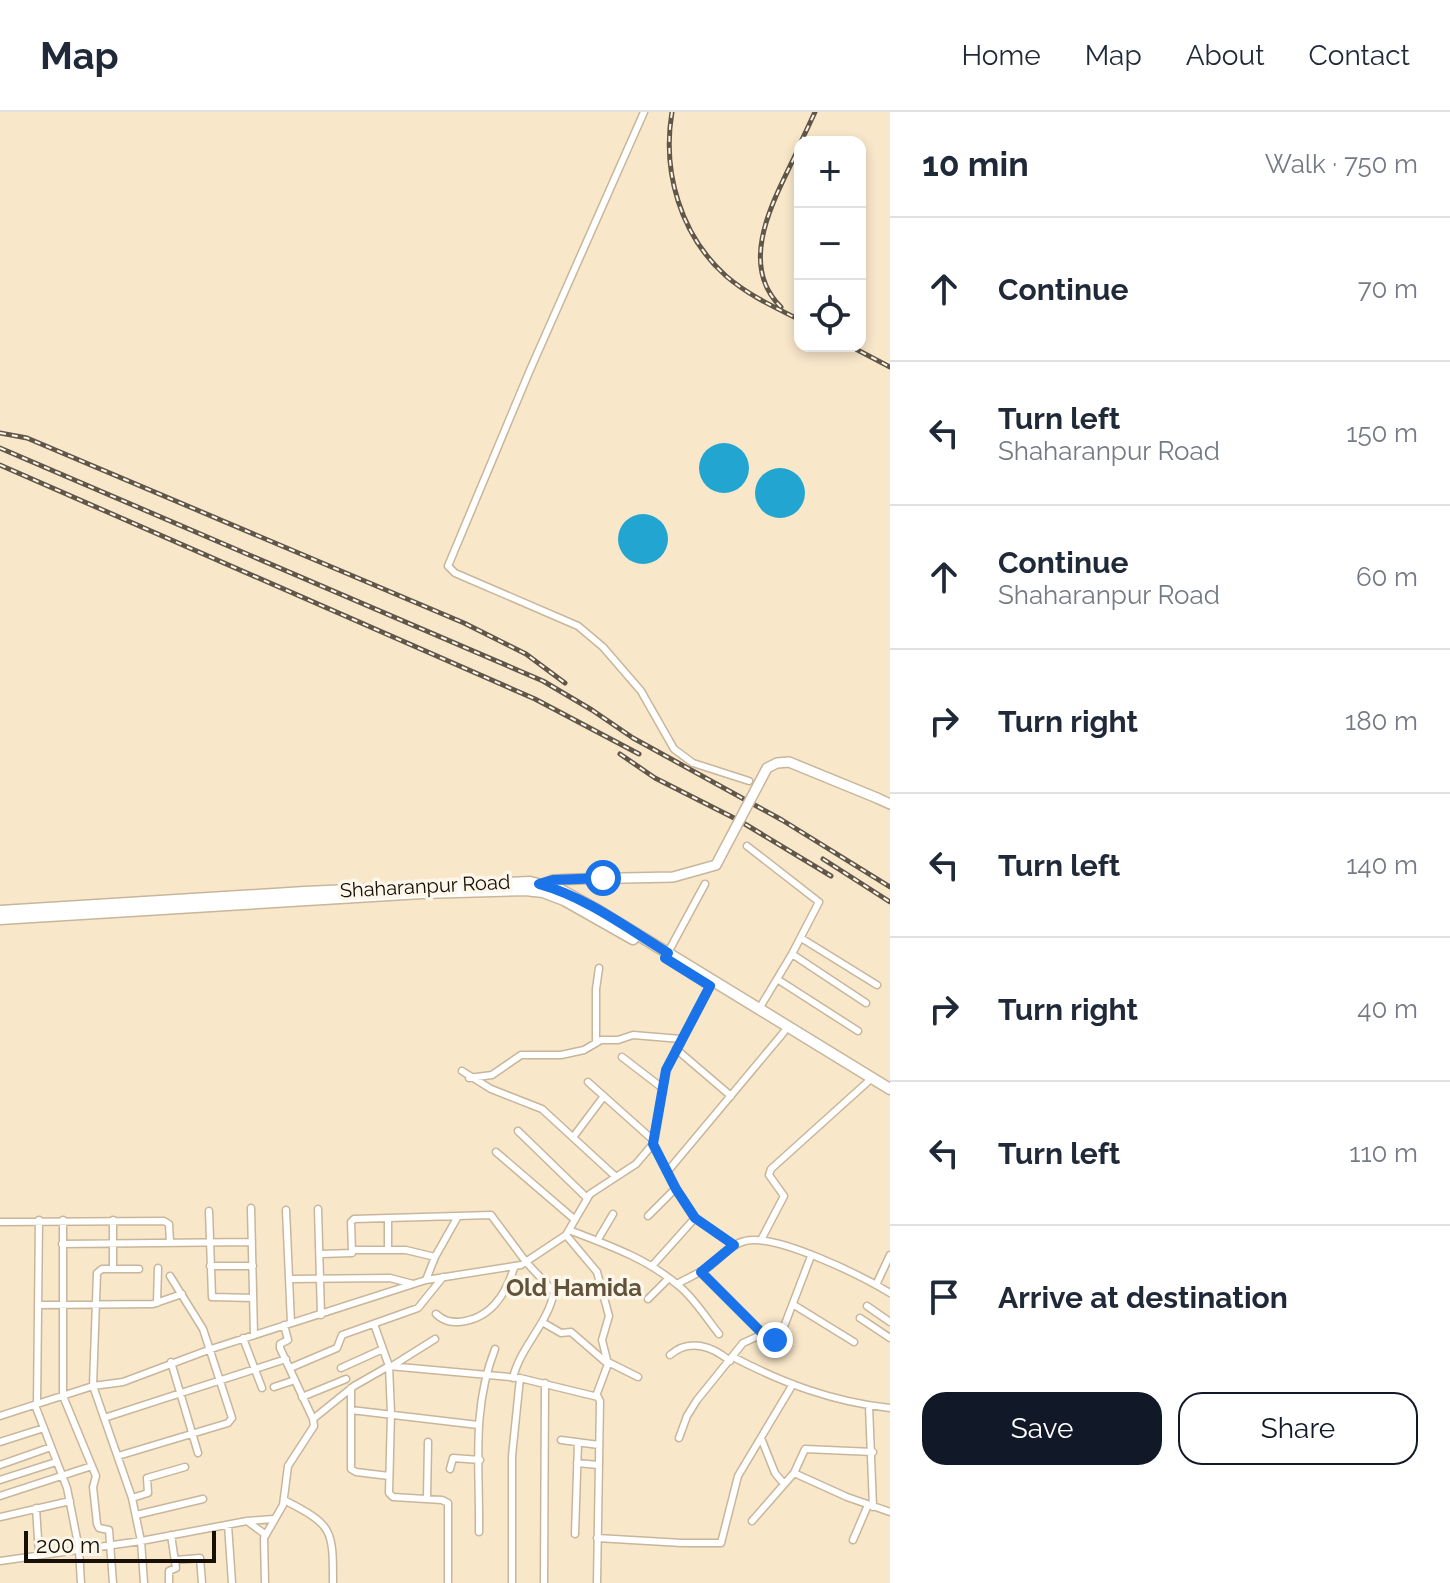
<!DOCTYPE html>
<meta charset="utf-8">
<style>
body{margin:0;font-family:Raleway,sans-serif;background:#f6f6f7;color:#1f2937}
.controls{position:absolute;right:24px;top:24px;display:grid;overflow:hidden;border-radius:16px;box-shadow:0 4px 12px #0003}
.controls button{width:72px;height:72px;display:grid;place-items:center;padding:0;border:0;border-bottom:2px solid #e0e1e3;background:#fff;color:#1f2937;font:40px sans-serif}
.scale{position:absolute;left:24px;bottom:20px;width:192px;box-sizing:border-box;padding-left:8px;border:4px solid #150f06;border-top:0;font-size:22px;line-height:28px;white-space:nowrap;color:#150f06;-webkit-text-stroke:6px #fdf6ea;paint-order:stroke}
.stop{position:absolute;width:24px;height:24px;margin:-18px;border:6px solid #1a73e8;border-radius:50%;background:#fff}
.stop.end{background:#1a73e8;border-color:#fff;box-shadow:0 2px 8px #0008}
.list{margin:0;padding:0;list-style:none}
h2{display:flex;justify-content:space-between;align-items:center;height:104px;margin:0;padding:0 32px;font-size:34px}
h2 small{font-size:26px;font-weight:400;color:#747a83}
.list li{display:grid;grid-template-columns:52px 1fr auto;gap:24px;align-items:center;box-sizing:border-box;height:144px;padding:0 32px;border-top:2px solid #e0e1e3}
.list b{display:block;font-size:30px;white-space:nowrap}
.list p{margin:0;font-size:26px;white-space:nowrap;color:#747a83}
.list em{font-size:26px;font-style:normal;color:#747a83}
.actions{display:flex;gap:16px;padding:24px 32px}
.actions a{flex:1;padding:18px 0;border:2px solid #111827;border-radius:24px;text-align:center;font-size:28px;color:#111827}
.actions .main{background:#111827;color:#fff}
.icon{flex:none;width:44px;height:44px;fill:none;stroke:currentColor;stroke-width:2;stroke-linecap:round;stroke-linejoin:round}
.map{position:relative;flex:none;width:890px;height:1471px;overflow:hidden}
header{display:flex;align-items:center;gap:48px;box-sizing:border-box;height:112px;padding:0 40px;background:#fff;border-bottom:2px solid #e0e1e3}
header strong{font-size:38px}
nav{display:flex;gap:44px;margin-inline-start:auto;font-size:28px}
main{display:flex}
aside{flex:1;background:#fff}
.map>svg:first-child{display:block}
.water{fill:#22a6d1}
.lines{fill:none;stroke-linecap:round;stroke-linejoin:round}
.minor-casing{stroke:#c8b69b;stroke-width:9}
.secondary-casing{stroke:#c8b69b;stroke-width:12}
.primary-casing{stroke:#c8b69b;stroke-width:13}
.minor{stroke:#fff;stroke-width:6}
.secondary{stroke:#fff;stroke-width:9}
.primary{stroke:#fff;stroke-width:10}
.rail-casing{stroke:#615748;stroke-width:5}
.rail{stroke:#fdf6ea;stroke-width:2;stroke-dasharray:6;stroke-linecap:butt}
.secondary-bridge-casing{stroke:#c8b69b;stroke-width:12;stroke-linecap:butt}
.secondary-bridge{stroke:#fff;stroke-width:9}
.route{stroke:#1a73e8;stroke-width:10}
.labels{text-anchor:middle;stroke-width:7;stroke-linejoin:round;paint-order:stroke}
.street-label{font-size:20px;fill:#150f06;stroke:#fdf6ea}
.quarter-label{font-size:24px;font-weight:bold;fill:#625239;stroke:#fdf6ea}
</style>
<header>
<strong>Map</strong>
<nav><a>Home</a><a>Map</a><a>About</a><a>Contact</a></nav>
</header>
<main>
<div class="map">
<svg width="890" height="1471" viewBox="0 0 890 1471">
<rect width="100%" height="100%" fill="#f9e7ca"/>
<!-- water -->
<path class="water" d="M699 356a25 25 0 1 1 50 0a25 25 0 1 1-50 0Z
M755 381a25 25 0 1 1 50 0a25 25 0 1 1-50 0Z
M618 427a25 25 0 1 1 50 0a25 25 0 1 1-50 0Z"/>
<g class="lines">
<!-- minor casing -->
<g class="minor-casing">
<path id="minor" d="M644,0L530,258L448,454L455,461L578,514L603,535L641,579L674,637L693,651L749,669
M747,734L819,790L792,842L759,897
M801,826L877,873
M792,842L866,891
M665,846L705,772
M777,867L858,919
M596,931V877L599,856
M676,937L731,984
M622,945L661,975
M462,959L491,977L542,997L616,1065
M469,966L492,963L521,943H561L584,938L601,928H618L633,923L681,927
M588,970L653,1028
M518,1019L587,1086
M574,1024L604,984
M653,1032L676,1077L695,1106L734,1133
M496,1040L574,1107
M667,1060L784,920
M251,1096L254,1223
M318,1097L321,1203
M286,1098L291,1211
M209,1099L212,1185L253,1186
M648,1104L676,1076
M63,1108V1284L96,1364L93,1375L97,1412L99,1416L109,1418L113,1471
M113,1108V1157
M0,1110L164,1109L169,1112L170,1131
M569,1118C608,1133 648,1147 679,1174C695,1187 706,1206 719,1222
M566,1123L597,1160L609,1204L602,1228L608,1252L596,1284
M761,1128L784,1084L769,1063L771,1057L872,966
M597,1129L613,1102
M62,1132L252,1130
M388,1137V1107
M353,1138H406L435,1145
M321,1142L352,1141L351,1110L354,1107L491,1103L526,1150L554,1180C548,1212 520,1235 513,1266
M210,1154H253
M652,1154L695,1106
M139,1157H102L97,1161L93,1274L132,1386L141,1429L144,1471
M289,1167L390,1166L413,1172
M426,1168L435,1145L457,1106
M677,1172C688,1166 699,1161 710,1154C721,1146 731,1132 745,1129C776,1121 862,1164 890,1181
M876,1173L890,1143
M648,1187L668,1167
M157,1191L158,1156
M38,1193L153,1192L182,1182
M794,1193L854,1230
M867,1194L890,1210
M436,1202C444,1209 449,1210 459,1210C490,1207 505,1184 514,1156
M860,1206L890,1226
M542,1210L561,1221L571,1220L608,1252
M374,1212L389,1254L391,1301L389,1381L393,1385L442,1388L448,1391V1470
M763,1222L775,1228L780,1225L811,1144
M243,1226L262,1276
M670,1243C689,1226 712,1234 730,1249
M733,1245C783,1271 833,1290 890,1296
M171,1250L198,1341
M608,1250L638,1265
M392,1254L435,1227
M290,1256L337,1236L342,1223L418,1196L443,1165
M341,1256L383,1237
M274,1275L295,1268
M351,1276V1357L356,1360L389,1364
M302,1285L346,1267
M37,1292L39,1108
M35,1293L67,1376L79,1437L81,1471
M869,1294L873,1395
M351,1298L478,1313
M0,1304L93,1274L123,1270L211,1237L426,1168L521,1153L566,1123L590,1082L636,1052L653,1032L666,958L713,869
M104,1306L286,1247
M313,1307L354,1274L389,1254L520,1266L598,1285L600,1289L597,1471
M679,1326L687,1304L697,1288L743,1231L763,1222L701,1160
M761,1326L775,1361L784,1372
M561,1328L599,1333
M0,1330L44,1316
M118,1344L228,1311L232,1306L203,1217L170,1164
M577,1351L598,1353
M0,1353L51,1335
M450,1357L453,1346L480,1348
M794,1361L847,1385L890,1400
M0,1368L56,1350
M0,1384L92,1354
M132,1386L148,1381L147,1366L185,1355
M427,1387L428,1330
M284,1388C333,1413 333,1417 333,1471
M36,1396L39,1442
M136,1403L203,1387
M0,1405L70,1389
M247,1409L266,1423
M752,1409L794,1361L805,1337L873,1340
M228,1413L232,1471
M479,1420C480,1356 471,1298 495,1237
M575,1422L578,1331
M597,1426L682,1431H721L738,1364L793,1272
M853,1428L868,1393
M176,1448L200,1446L202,1471
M0,1449L141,1429L247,1409L273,1407
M169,1471V1459L176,1456L171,1423
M265,1471L264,1426L283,1393L288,1354L314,1314L313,1307L280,1236V1232L288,1228L284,1213
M512,1471V1344L520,1266
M544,1471L545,1271"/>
</g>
<!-- secondary casing -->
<g class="secondary-casing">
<path id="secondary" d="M877,686L890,692
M538,774L553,768L577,767"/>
</g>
<!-- primary casing -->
<g class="primary-casing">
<path id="primary" d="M0,799L305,780L530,770L559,777L599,799L890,977
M0,807L422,781L525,778L543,780L564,788L633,827"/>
</g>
<!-- minor -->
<use href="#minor" class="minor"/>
<!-- secondary -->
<use href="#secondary" class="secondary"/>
<!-- primary -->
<use href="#primary" class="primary"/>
<!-- rail casing -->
<g class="rail-casing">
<path id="rail" d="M672,0C662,59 680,123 726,164C748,183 774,195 800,208
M801,30L815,0
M781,195C734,149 779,80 800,33
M850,234L890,255
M0,321L27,326L464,511L526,542L565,571
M0,336L543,569L592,598L633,626L782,708L890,775
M0,353L535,587L639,642
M620,642L655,666L740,709L831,764
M823,747L890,790"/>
</g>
<!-- rail -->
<use href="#rail" class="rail"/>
<!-- secondary-bridge casing -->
<g class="secondary-bridge-casing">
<path id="secondary-bridge" d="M577,767L673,765L716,753L767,656L777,651L789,650L877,686"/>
</g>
<!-- secondary-bridge -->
<use href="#secondary-bridge" class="secondary-bridge"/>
</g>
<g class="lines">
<!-- route -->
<path class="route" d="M603,766L553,768L539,772C586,785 627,816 668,841L665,846L710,874L666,958L653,1032L676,1077L695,1106L734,1133L701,1160L763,1222L775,1228"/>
</g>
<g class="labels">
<!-- street labels -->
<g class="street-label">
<text transform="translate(425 774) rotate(-3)" y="7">Shaharanpur Road</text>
</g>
<!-- quarter labels -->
<g class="quarter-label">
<text x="574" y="1184">Old Hamida</text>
</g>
</g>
</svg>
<div class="controls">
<button>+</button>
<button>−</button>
<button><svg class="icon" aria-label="locate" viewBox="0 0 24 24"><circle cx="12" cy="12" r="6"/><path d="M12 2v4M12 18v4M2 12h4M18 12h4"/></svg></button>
</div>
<div class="scale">200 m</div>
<div class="stop" style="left:603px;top:766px"></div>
<div class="stop end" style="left:775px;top:1228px"></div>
</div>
<aside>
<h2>10 min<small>Walk · 750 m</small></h2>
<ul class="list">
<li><svg class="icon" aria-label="ahead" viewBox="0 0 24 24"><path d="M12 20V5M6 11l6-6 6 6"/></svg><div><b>Continue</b></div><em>70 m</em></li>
<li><svg class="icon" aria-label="left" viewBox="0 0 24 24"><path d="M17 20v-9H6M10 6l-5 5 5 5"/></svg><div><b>Turn left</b><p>Shaharanpur Road</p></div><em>150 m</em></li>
<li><svg class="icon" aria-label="ahead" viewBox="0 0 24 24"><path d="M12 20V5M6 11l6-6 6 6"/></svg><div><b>Continue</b><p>Shaharanpur Road</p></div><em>60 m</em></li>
<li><svg class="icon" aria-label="right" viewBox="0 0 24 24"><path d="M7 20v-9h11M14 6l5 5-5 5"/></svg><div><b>Turn right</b></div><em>180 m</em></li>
<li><svg class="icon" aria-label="left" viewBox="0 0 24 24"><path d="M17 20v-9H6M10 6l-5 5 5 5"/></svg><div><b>Turn left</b></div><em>140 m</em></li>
<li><svg class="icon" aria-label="right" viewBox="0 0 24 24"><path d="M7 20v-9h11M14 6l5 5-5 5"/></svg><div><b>Turn right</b></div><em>40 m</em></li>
<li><svg class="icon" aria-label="left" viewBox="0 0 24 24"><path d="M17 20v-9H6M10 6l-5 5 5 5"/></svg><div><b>Turn left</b></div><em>110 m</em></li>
<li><svg class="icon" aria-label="arrive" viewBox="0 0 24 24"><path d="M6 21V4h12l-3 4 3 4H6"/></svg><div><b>Arrive at destination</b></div></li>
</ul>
<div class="actions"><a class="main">Save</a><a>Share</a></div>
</aside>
</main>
